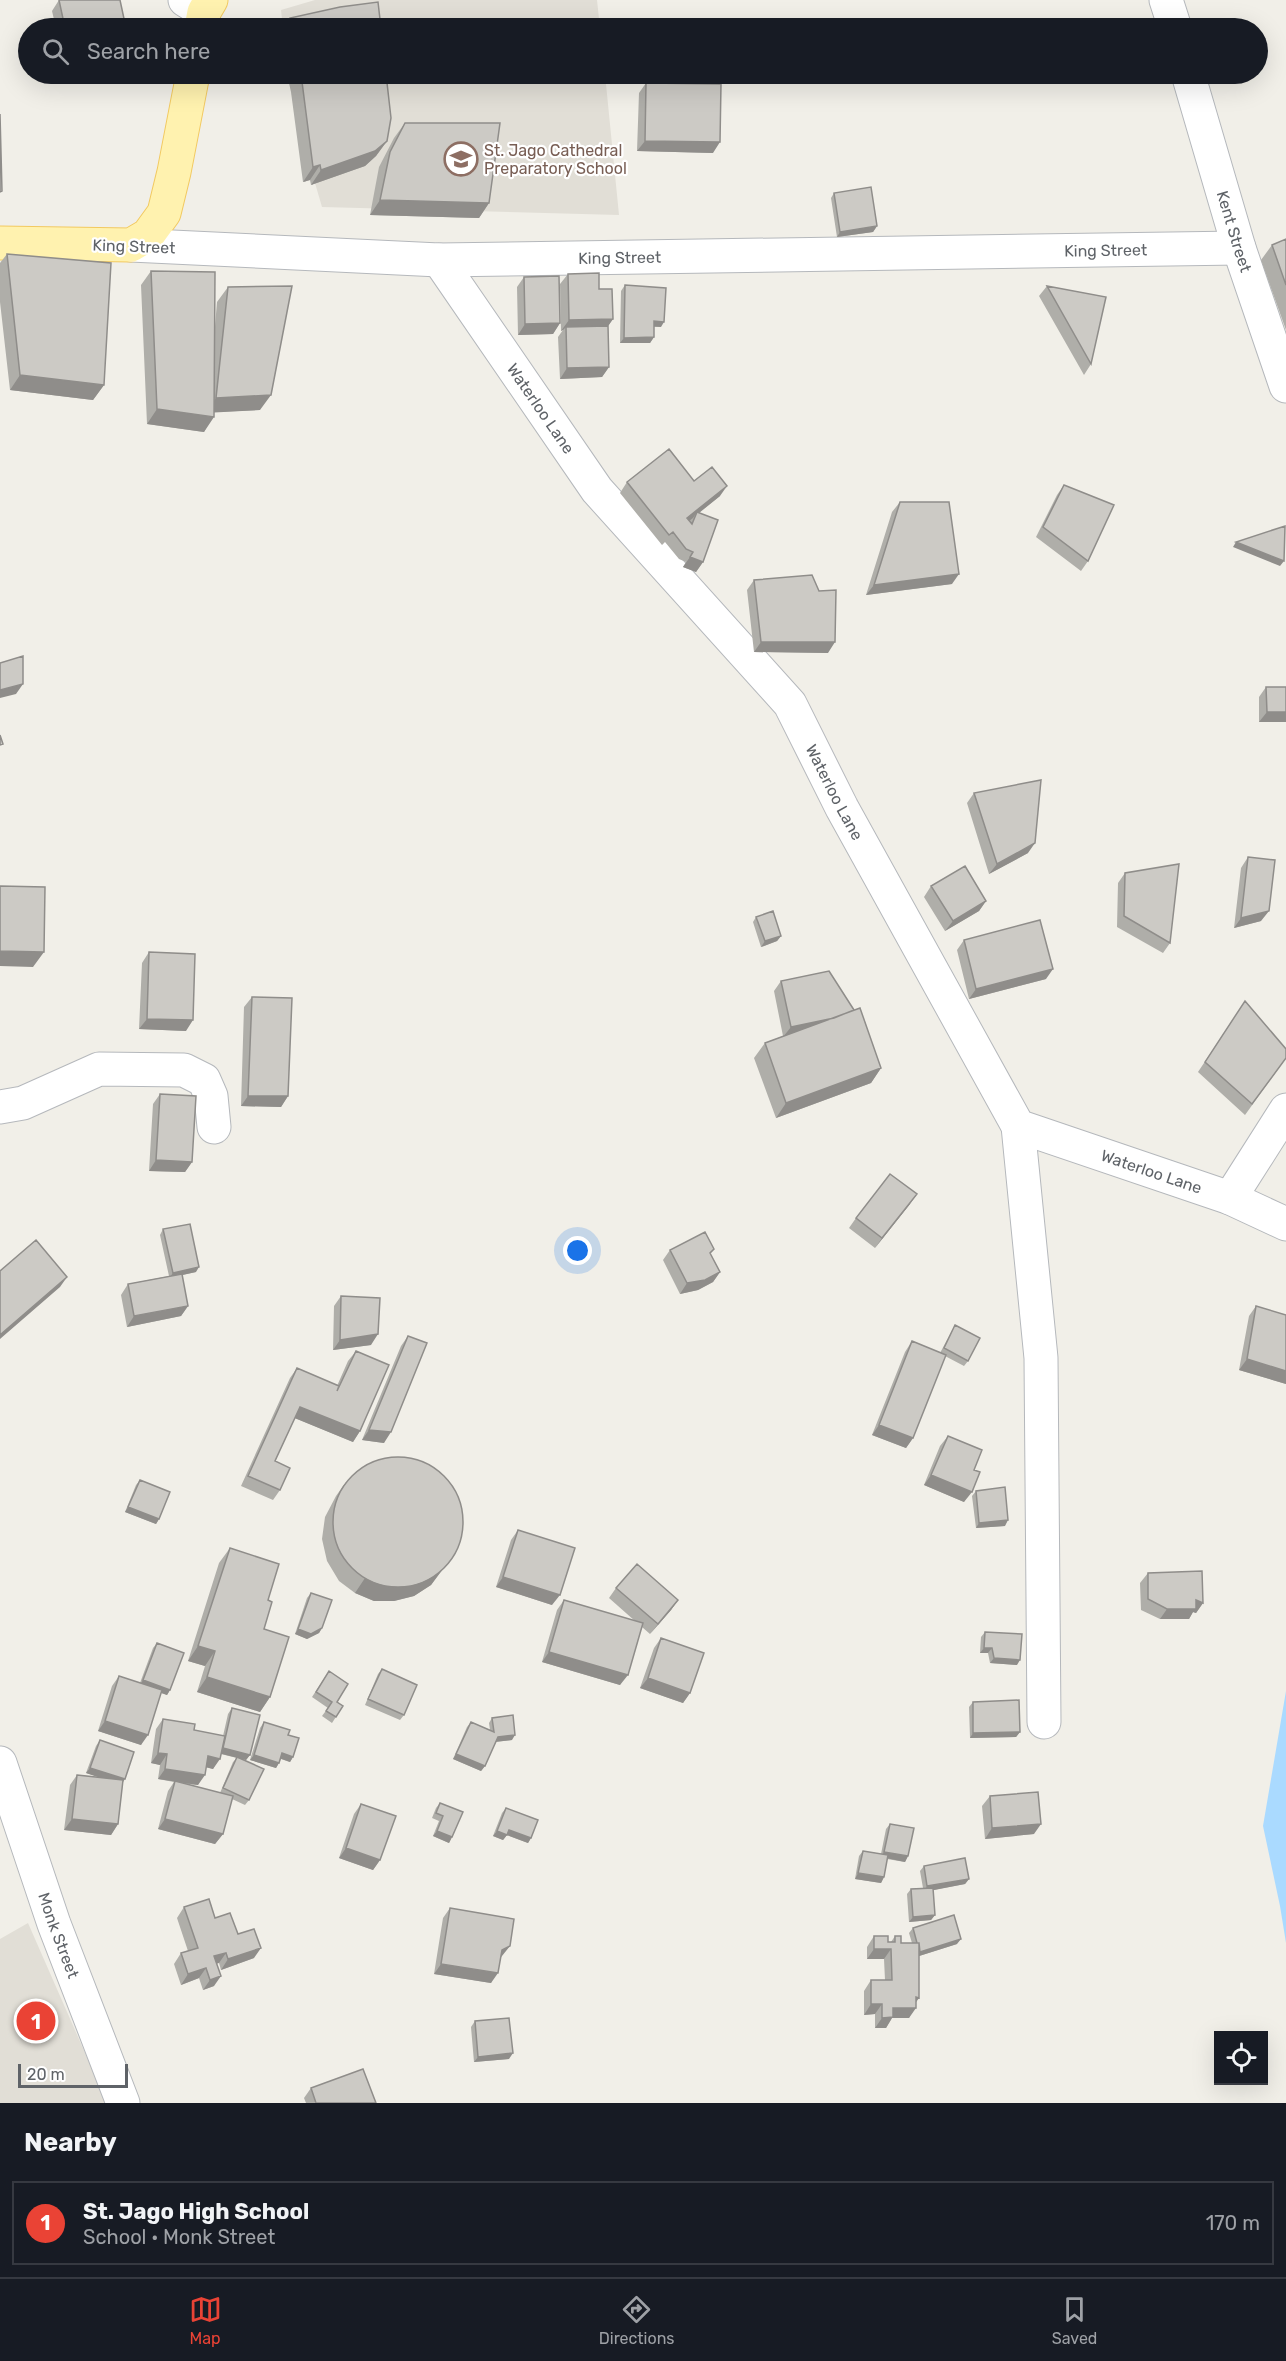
<!DOCTYPE html>
<meta charset="utf-8">
<style>
body{margin:0;font-family:Rubik,sans-serif;background:#20242c;color:#f1f3f6}
.controls{position:absolute;right:18px;bottom:18px;display:grid;overflow:hidden;border-radius:0px;box-shadow:0 6px 24px #0002}
.controls button{width:54px;height:54px;display:grid;place-items:center;padding:0;border:0;border-bottom:2px solid #363941;background:#171b24;color:#f1f3f6;font:30px sans-serif}
.scale{position:absolute;left:18px;bottom:15px;width:110px;box-sizing:border-box;padding-left:6px;border:3px solid #5f6368;border-top:0;font-size:16px;line-height:21px;white-space:nowrap;color:#5f6368;-webkit-text-stroke:4px #fff;paint-order:stroke}
.you{position:absolute;left:578px;top:1251px;width:21px;height:21px;margin:-15px;border:4px solid #fff;border-radius:50%;background:#1a73e8;box-shadow:0 0 0 9px #1a73e833}
.badge{display:grid;place-items:center;width:39px;height:39px;border-radius:50%;background:#ea4335;color:#fff;font-size:20px;font-weight:700}
.pin{position:absolute;translate:-50% -50%;border:3px solid #fff;box-shadow:0 2px 6px #0006}
.list{margin:0;padding:0;list-style:none}
h2{display:flex;justify-content:space-between;align-items:center;height:78px;margin:0;padding:0 24px;font-size:26px}
h2 small{font-size:20px;font-weight:400;color:#9ea1a6}
.list li{display:grid;grid-template-columns:39px 1fr auto;gap:18px;align-items:center;box-sizing:border-box;height:84px;margin:0 12px 12px;padding:0 12px;border:2px solid #363941;border-radius:0px}
.list b{display:block;font-size:22px;white-space:nowrap}
.list p{margin:0;font-size:20px;white-space:nowrap;color:#9ea1a6}
.list em{font-size:20px;font-style:normal;color:#9ea1a6}
.icon{flex:none;width:33px;height:33px;fill:none;stroke:currentColor;stroke-width:2;stroke-linecap:round;stroke-linejoin:round}
.map{position:relative;flex:none;width:1286px;height:2103px;overflow:hidden}
.search{position:absolute;background:#171b24;box-shadow:0 6px 24px #0002;left:18px;right:18px;top:18px;height:66px;display:flex;align-items:center;gap:15px;box-sizing:border-box;padding:0 21px;border-radius:33px;color:#9ea1a6;font-size:22px}
.sheet{height:174px;background:#171b24}
nav{display:flex;justify-content:space-around;align-items:center;box-sizing:border-box;height:84px;border-top:2px solid #363941;background:#171b24;font-size:16px;color:#9ea1a6}
nav a{display:grid;justify-items:center;gap:3px}
nav .on{color:#ea4335}
.map>svg:first-child{display:block}
.education{fill:#e1ded6}
.water{fill:#aadaff}
.lines{fill:none;stroke-linecap:round;stroke-linejoin:round}
.minor-casing{stroke:#b5b8bc;stroke-width:35}
.major-casing{stroke:#f2c960;stroke-width:35}
.minor{stroke:#fff;stroke-width:33}
.major{stroke:#fff2af;stroke-width:33}
.wall{fill:#afaea9;fill-rule:evenodd}
.shaded-wall{fill:#8f8d8a}
.building{fill:#cccac5;stroke:#8f8d8a;stroke-width:1.5}
.labels{text-anchor:middle;stroke-width:4.5;stroke-linejoin:round;paint-order:stroke}
.education-label{font-size:16px;fill:#785e54;stroke:#fff;text-anchor:start}
.street-label{font-size:16px;fill:#5f6368;stroke:#fff}
</style>
<div class="map">
<svg width="1286" height="2103" viewBox="0 0 1286 2103">
<rect width="100%" height="100%" fill="#f1efe8"/>
<!-- education -->
<path class="education" d="M315,0H597L600,28H283L281,10Z
M289,74H605L619,215L322,207L294,111Z
M28,1923L107,2103H0V1939Z"/>
<!-- water -->
<path class="water" d="M1286,1691V1943L1280,1906L1263,1826Z"/>
<g class="lines">
<!-- minor casing -->
<g class="minor-casing">
<g id="minor">
<path d="M185,0L204,12"/>
<path d="M1166,0L1175,28"/>
<path id="s1" d="M1188,74L1239,248L1286,386"/>
<path id="s2" d="M131,245L439,260L1239,248"/>
<path id="s3" d="M439,260L597,490L790,704L842,808L1018,1126L1230,1198L1286,1224"/>
<path d="M0,1107L23,1103L99,1069L184,1070L204,1080L211,1096L214,1127"/>
<path d="M1018,1126L1041,1358L1044,1722"/>
<path d="M1230,1198L1286,1110"/>
<path id="s4" d="M0,1763L54,1924L123,2103"/>
</g>
</g>
<!-- major casing -->
<g class="major-casing">
<path id="major" d="M201,28L204,12L211,0
M0,243L131,245L148,235L164,213L174,172L193,74"/>
</g>
<!-- minor -->
<use href="#minor" class="minor"/>
<!-- major -->
<use href="#major" class="major"/>
</g>
<!-- wall -->
<path class="wall" d="M59,0L126,28H56L52,11Z
M290,18L381,28H282Z
M287,74H386L387,141L376,156L365,166L311,185L310,180L303,182L291,92Z
M646,83L713,153L637,151L639,93Z
M405,123L489,203L479,218L370,215L379,167L394,138Z
M834,193L877,226L873,232L837,237L831,198Z
M1286,239V330L1261,260L1272,245Z
M7,254L104,385L93,400L10,390L0,302V263Z
M151,271L215,326L217,302L228,287L260,410L214,412L204,432L147,424L141,285Z
M568,274L599,289L613,319L608,326L609,367L602,377L560,379L558,337L563,330L561,331L560,284Z
M524,277L560,323L553,334L518,335L517,287Z
M625,285L661,327H654V337L650,343H620L621,291Z
M1047,286L1091,364L1084,375L1039,296Z
M694,481L720,496L699,513L703,562L696,572L683,567L686,562L679,559L665,542L662,545L620,493L627,482Z
M1064,485L1088,561L1081,571L1036,537L1057,495Z
M900,502L952,584L866,595L892,512Z
M754,580L828,653L754,652L747,590Z
M1266,687H1286V722H1259V697Z
M974,793L1028,853L989,874L967,803Z
M1248,857L1261,921L1234,928L1241,868Z
M1125,873L1170,943L1163,953L1117,927L1118,883Z
M931,886L986,901L979,911L945,931L924,897Z
M756,917L781,936L777,941L761,947L753,922Z
M964,940L1046,979L969,999L957,950Z
M149,952L186,1031L139,1029L142,963Z
M781,981L881,1068L871,1083L776,1118L754,1058L765,1043L783,1036L774,991Z
M252,997L288,1096L281,1107L241,1106L244,1007Z
M1238,1012L1286,1058L1245,1115L1198,1072Z
M160,1094L192,1162L185,1172L149,1171L153,1104Z
M910,1204L875,1248L849,1228L856,1218Z
M163,1229L196,1272L182,1275L188,1306L181,1316L127,1327L121,1295L128,1284L169,1276L160,1235Z
M714,1249L710,1254L720,1272L713,1282L698,1290L680,1294L663,1260L670,1250Z
M341,1296L371,1345L333,1350L334,1306Z
M1256,1306L1286,1315V1384L1239,1370L1249,1316Z
M955,1325L968,1361L964,1366L945,1356L913,1438L906,1448L872,1435L905,1352L912,1341L940,1353Z
M408,1336L384,1443L362,1440L401,1346Z
M356,1351L360,1431L353,1442L295,1418L275,1461L280,1490L273,1500L241,1486L290,1378L297,1368L337,1386L348,1361Z
M948,1436L974,1470L964,1502L924,1485L940,1446Z
M140,1480L159,1519L156,1524L125,1512L136,1485Z
M346,1482L454,1554L431,1585L414,1596L394,1601H374L355,1593L339,1581L327,1561L322,1539L325,1517L336,1496Z
M976,1491L1005,1526L976,1528L972,1496Z
M518,1530L552,1605L496,1587L511,1540Z
M230,1548L264,1629L270,1697L260,1712L197,1692L205,1666L188,1661L219,1563Z
M1148,1573L1203,1603L1196,1613L1193,1612L1189,1619H1160L1141,1610L1140,1583Z
M616,1588L678,1600L671,1610L650,1634L642,1627L620,1685L542,1662L557,1610L564,1600L635,1621L609,1598Z
M311,1593L322,1628L319,1633L307,1639L295,1634L307,1598Z
M985,1632L1017,1665L990,1663L988,1653H980L981,1637Z
M661,1638L690,1693L683,1703L640,1688L654,1648Z
M157,1643L170,1690L167,1695L161,1693L141,1745L98,1731L112,1686L119,1676L140,1683L153,1648Z
M382,1669L404,1715L400,1720L365,1705L378,1674Z
M329,1671L337,1702L343,1706L332,1723L322,1716L328,1708L312,1697Z
M973,1702L1020,1732L1016,1737L970,1738L969,1707Z
M232,1708L250,1755L246,1760L242,1759L249,1800L245,1805L232,1799L223,1834L215,1844L158,1829L168,1791L174,1782L158,1779L160,1765L151,1763L156,1729L163,1719L194,1730L223,1736L228,1714ZM221,1754L237,1758L233,1762L220,1793L186,1784L198,1785L206,1767L213,1769Z
M492,1718L512,1740L495,1742L485,1766L481,1771L453,1759L467,1727L471,1722L490,1730L489,1723Z
M264,1722L293,1757L290,1762L281,1759L276,1768L250,1760L260,1728Z
M100,1740L123,1782L118,1824L111,1835L64,1830L70,1785L77,1775L99,1777L86,1773L96,1746Z
M990,1796L1034,1834L985,1839L982,1806Z
M440,1803L452,1837L449,1843L433,1836L439,1821L432,1818L436,1808Z
M361,1804L380,1860L373,1870L339,1858L354,1814Z
M506,1808L531,1838L528,1843L507,1835L503,1840L493,1836L502,1813Z
M890,1824L908,1856L905,1862L887,1859L884,1877L881,1883L855,1879L859,1856L863,1851L881,1854L886,1829Z
M924,1866L969,1879L965,1884L933,1890L935,1915L931,1920L909,1922L907,1894L911,1889L923,1888L920,1871Z
M184,1907L215,1918L238,1934L254,1958L221,1970L219,1963H217L214,1986L203,1990L199,1978L181,1985L174,1964L181,1953L188,1951L177,1918Z
M450,1908L502,1956L501,1957L491,1983L434,1974L443,1918Z
M913,1928L957,1944L919,1956L916,2002L909,2018H892L886,2028H875V2014L864,2015V1991L871,1980H885L884,1959H867V1947L874,1936L888,1942H891L895,1936L901,1943H912L909,1933Z
M475,2021L509,2059L474,2062L471,2027Z
M311,2088L376,2103H306L304,2098Z"/>
<!-- shaded-wall -->
<path class="shaded-wall" d="M387,141L376,156L365,166L311,185L321,170Z
M645,141L720,142L713,153L637,151Z
M320,165L310,180L303,182L313,167Z
M380,200L489,203L479,218L370,215Z
M877,226L873,232L837,237L840,232Z
M613,319L606,329L566,327L563,330L561,331L569,320Z
M654,321L664,322L661,327L650,326Z
M560,323L553,334L518,335L525,324Z
M654,337L650,343H620L624,338Z
M609,367L602,377L560,379L567,368Z
M20,375L104,385L93,400L10,390Z
M271,395L260,410L205,413L216,398Z
M157,409L214,417L204,432L147,424Z
M727,486L720,496L695,516L697,512L693,518L680,528L687,518Z
M1236,542L1284,561L1280,566L1233,547Z
M690,557L703,562L696,572L683,567Z
M959,574L952,584L866,595L874,585Z
M761,642H835L828,653L754,652Z
M23,684L16,694L0,698V690Z
M1267,712H1286V722H1259Z
M1035,843L1028,853L989,874L997,864Z
M986,901L979,911L945,931L953,921Z
M1269,911L1261,921L1234,928L1241,918Z
M781,936L777,941L761,947L765,941Z
M0,951L44,952L33,967L0,966Z
M1053,969L1046,979L969,999L976,989Z
M856,1013L783,1037L791,1027Z
M147,1019L193,1020L186,1031L139,1029Z
M881,1068L871,1083L776,1118L786,1103Z
M248,1096H288L281,1107L241,1106Z
M156,1160L192,1162L185,1172L149,1171Z
M917,1194L910,1204L875,1248L882,1238Z
M199,1267L196,1272L169,1278L173,1273Z
M720,1272L713,1282L698,1290L680,1294L687,1283Z
M67,1277L60,1287L0,1339V1335Z
M188,1306L181,1316L127,1327L134,1316Z
M378,1334L371,1345L333,1350L340,1340Z
M1247,1359L1286,1371V1384L1239,1370Z
M300,1407L360,1431L353,1442L292,1417Z
M879,1425L913,1438L906,1448L872,1435Z
M369,1430L391,1432L384,1443L362,1440Z
M931,1475L972,1492L964,1502L924,1485Z
M128,1507L159,1519L156,1524L125,1512Z
M1008,1520L1005,1526L976,1528L979,1523Z
M454,1554L431,1585L414,1596L394,1601H374L355,1593L365,1578Z
M503,1577L560,1595L552,1605L496,1587Z
M678,1600L671,1610L650,1634L658,1624Z
M1196,1600L1203,1603L1196,1613L1193,1612L1189,1619H1160L1167,1609Z
M322,1628L319,1633L307,1639L295,1634L298,1629Z
M198,1646L215,1651L205,1666L188,1661Z
M984,1648H992L988,1653H980Z
M549,1652L628,1675L620,1685L542,1662Z
M994,1658L1020,1660L1017,1665L990,1663Z
M207,1677L270,1697L260,1712L197,1692Z
M648,1678L690,1693L683,1703L640,1688Z
M143,1680L170,1690L167,1695L140,1685Z
M105,1721L148,1735L141,1745L98,1731Z
M1020,1732L1016,1737L970,1738L973,1733Z
M515,1735L512,1740L494,1742L498,1737Z
M222,1748L250,1755L246,1760L218,1753Z
M158,1753L167,1754L160,1765L151,1763Z
M282,1753L293,1757L290,1762L279,1758Z
M456,1754L485,1766L481,1771L453,1759Z
M254,1755L279,1763L276,1768L250,1760Z
M208,1756L220,1759L213,1769L201,1766Z
M90,1768L125,1779L121,1785L86,1773Z
M165,1769L205,1775L198,1785L158,1779Z
M72,1819L118,1824L111,1835L64,1830Z
M165,1819L223,1834L215,1844L158,1829Z
M1041,1824L1034,1834L985,1839L992,1828Z
M509,1830L531,1838L528,1843L507,1835L503,1840L493,1836L497,1831Z
M437,1831L452,1837L449,1843L433,1836Z
M346,1848L380,1860L373,1870L339,1858Z
M884,1852L908,1856L905,1862L881,1857Z
M858,1873L884,1877L881,1883L855,1879Z
M969,1879L965,1884L924,1892L927,1886Z
M935,1915L931,1920L909,1922L913,1917Z
M961,1939L957,1944L916,1957L920,1952Z
M510,1946L502,1956L495,1960L502,1950Z
M261,1948L254,1958L221,1970L228,1959Z
M874,1949H891L884,1959H867Z
M226,1953L219,1963L207,1967L214,1956Z
M441,1964L498,1973L491,1983L434,1974Z
M206,1968L199,1978L181,1985L188,1974Z
M221,1976L214,1986L203,1990L210,1980Z
M916,1997L919,1998L912,2008H916L909,2018H892L886,2028H875L882,2018L893,2008Z
M871,2004H882L875,2014L864,2015Z
M513,2053L509,2059L474,2062L478,2057Z"/>
<!-- building -->
<path class="building" d="M59,0H120L126,28H65Z
M378,2L381,28H292L290,18L340,7Z
M301,74H386L391,118L387,141L375,151L321,170L320,165L313,167Z
M646,83L721,84L720,142L645,141Z
M0,114L2,191L0,192Z
M405,123H500L489,203L380,200L390,152Z
M871,187L877,226L840,232L834,193Z
M1286,239V285L1272,245Z
M7,254L111,263L104,385L20,375Z
M151,271L215,272L214,417L157,409Z
M599,273V289H612L613,319L569,320L568,274Z
M559,276L560,323L525,324L524,277Z
M625,285L666,288L664,322L654,321V337L624,338Z
M292,286L271,395L216,398L228,287Z
M1047,286L1106,297L1091,364Z
M608,326L609,367L567,368L566,327Z
M669,449L694,481L712,467L727,486L687,518L692,524L697,512L718,520L703,562L690,557L693,552L686,549L673,532L669,535L627,482Z
M1064,485L1114,505L1088,561L1043,527Z
M900,502H949L959,574L874,585Z
M1285,526L1284,561L1236,542Z
M812,575L819,591L836,590L835,642H761L754,580Z
M23,656V684L0,690V663Z
M1266,687H1286V712H1267Z
M0,735L3,744L0,745Z
M1041,780L1035,843L997,864L974,793Z
M1248,857L1275,860L1269,911L1241,918Z
M1179,864L1170,943L1124,916L1125,873Z
M965,866L986,901L953,921L931,886Z
M0,886L45,887L44,952L0,951Z
M773,911L781,936L765,941L756,917Z
M1040,920L1053,969L976,989L964,940Z
M149,952L195,954L193,1020L147,1019Z
M829,971L854,1010L834,1018L791,1027L781,981Z
M252,997L292,998L288,1096H248Z
M1245,1001L1286,1049V1058L1252,1104L1205,1062Z
M860,1008L881,1068L786,1103L765,1043Z
M160,1094L196,1096L192,1162L156,1160Z
M890,1174L917,1194L882,1238L856,1218Z
M190,1224L199,1267L173,1273L163,1229Z
M705,1232L714,1249L710,1253L720,1272L705,1280L687,1283L670,1250Z
M36,1240L67,1277L0,1335V1271Z
M182,1274L188,1306L134,1316L128,1284Z
M341,1296L380,1298L378,1334L340,1340Z
M1256,1306L1286,1315V1371L1247,1359Z
M955,1325L980,1338L968,1361L944,1348Z
M408,1336L427,1343L391,1432L369,1430Z
M912,1341L946,1355L913,1438L879,1425Z
M356,1351L389,1365L360,1431L300,1407L275,1461L290,1468L280,1490L248,1476L297,1368L339,1386L337,1391Z
M948,1436L982,1450L974,1470L980,1472L972,1492L931,1475Z
M333 1522a65 65 0 1 1 130 0a65 65 0 1 1-130 0Z
M140,1480L170,1492L159,1519L128,1507Z
M1005,1487L1008,1520L979,1523L976,1491Z
M518,1530L575,1548L560,1595L503,1577Z
M230,1548L279,1564L268,1600L272,1602L264,1629L289,1637L270,1697L207,1677L215,1651L198,1646Z
M637,1564L678,1600L658,1624L616,1588Z
M1202,1571L1203,1603L1196,1600V1609H1167L1148,1599V1573Z
M311,1593L332,1600L322,1628L311,1634L298,1629Z
M564,1600L643,1623L628,1675L549,1652Z
M985,1632L1022,1634L1020,1660L994,1658L992,1648H984Z
M661,1638L704,1653L690,1693L648,1678Z
M157,1643L184,1653L170,1690L143,1680Z
M382,1669L417,1685L404,1715L368,1699Z
M329,1671L348,1684L337,1702L343,1706L336,1717L326,1711L332,1702L316,1692Z
M119,1676L162,1690L148,1735L105,1721Z
M1019,1700L1020,1732L973,1733V1702Z
M232,1708L260,1715L250,1755L223,1748Z
M513,1715L515,1735L498,1737L485,1766L456,1754L471,1722L494,1732L492,1718Z
M163,1719L195,1724L194,1730L225,1736L220,1759L208,1756L205,1775L165,1769L167,1754L158,1753Z
M264,1722L290,1730L288,1735L299,1738L293,1757L282,1753L279,1763L254,1755Z
M100,1740L134,1752L125,1779L90,1768Z
M237,1757L264,1769L249,1800L223,1788Z
M77,1775L123,1780L118,1824L72,1819Z
M175,1781L233,1796L223,1834L165,1819Z
M1038,1792L1041,1824L992,1828L990,1796Z
M440,1803L463,1812L452,1837L437,1831L443,1816L436,1813Z
M361,1804L396,1816L380,1860L346,1848Z
M506,1808L538,1820L531,1838L509,1830L507,1835L497,1831Z
M890,1824L914,1828L908,1856L884,1852Z
M863,1851L888,1855L884,1877L858,1873Z
M965,1858L969,1879L927,1886L924,1866Z
M933,1888L935,1915L913,1917L911,1889Z
M209,1899L215,1918L230,1913L238,1934L254,1929L261,1948L228,1959L226,1953L214,1956L221,1976L210,1980L206,1968L188,1974L181,1953L198,1948L184,1907Z
M450,1908L514,1919L510,1946L502,1950L498,1973L441,1964Z
M954,1915L961,1939L920,1952L919,1943H917L913,1928Z
M874,1936H888V1942H895V1936H901V1943H919V1998L916,1997V2008H893V2017L882,2018V2004H871V1980H892L891,1949H874Z
M509,2018L513,2053L478,2057L475,2021Z
M363,2069L376,2103H316L311,2088Z"/>
<!-- icons -->
<defs>
<g id="school-ring" transform="scale(1.725)"><circle r="9.5" fill="#fff" stroke="#8d6e63" stroke-width="1.5"/><path d="M0-5L7-2L0 1L-7-2ZM-4 1L0 2.5L4 1V4Q0 6-4 4Z" fill="#8d6e63"/></g>
</defs>
<g fill-rule="evenodd">
<use href="#school-ring" x="461" y="159"/>
</g>
<g class="labels">
<!-- education labels -->
<g class="education-label">
<text x="484" y="156">St. Jago Cathedral<tspan x="484" dy="18">Preparatory School</tspan></text>
</g>
<!-- street labels -->
<g class="street-label">
<text dy="6" stroke="none"><textPath href="#s1" startOffset="164">Kent Street</textPath></text>
<text transform="translate(134 246) rotate(2)" y="6">King Street</text>
<text dy="6" stroke="none"><textPath href="#s2" startOffset="975">King Street</textPath></text>
<text dy="6" stroke="none"><textPath href="#s2" startOffset="489">King Street</textPath></text>
<text dy="6" stroke="none"><textPath href="#s3" startOffset="180">Waterloo Lane</textPath></text>
<text dy="6" stroke="none"><textPath href="#s3" startOffset="666">Waterloo Lane</textPath></text>
<text dy="6" stroke="none"><textPath href="#s3" startOffset="1188">Waterloo Lane</textPath></text>
<text dy="6" stroke="none"><textPath href="#s4" startOffset="182">Monk Street</textPath></text>
</g>
</g>
</svg>
<div class="controls">
<button><svg class="icon" aria-label="locate" viewBox="0 0 24 24"><circle cx="12" cy="12" r="6"/><path d="M12 2v4M12 18v4M2 12h4M18 12h4"/></svg></button>
</div>
<div class="scale">20 m</div>
<div class="you"></div>
<div class="pin badge" style="left:36px;top:2021px">1</div>
<div class="search"><svg class="icon" aria-label="search" viewBox="0 0 24 24"><circle cx="10" cy="10" r="6"/><path d="M15 15l6 6"/></svg>Search here</div>
</div>
<section class="sheet">
<h2>Nearby<small></small></h2>
<ul class="list">
<li><span class="badge">1</span><div><b>St. Jago High School</b><p>School · Monk Street</p></div><em>170 m</em></li>
</ul>
</section>
<nav>
<a class="on"><svg class="icon" aria-label="map" viewBox="0 0 24 24"><path d="M3 6l6-2 6 2 6-2v14l-6 2-6-2-6 2zM9 4v14M15 6v14"/></svg>Map</a>
<a><svg class="icon" aria-label="directions" viewBox="0 0 24 24"><path d="M12 3l9 9-9 9-9-9zM9 14v-3h6M13 9l2 2-2 2"/></svg>Directions</a>
<a><svg class="icon" aria-label="saved" viewBox="0 0 24 24"><path d="M7 4h10v16l-5-4-5 4z"/></svg>Saved</a>
</nav>
